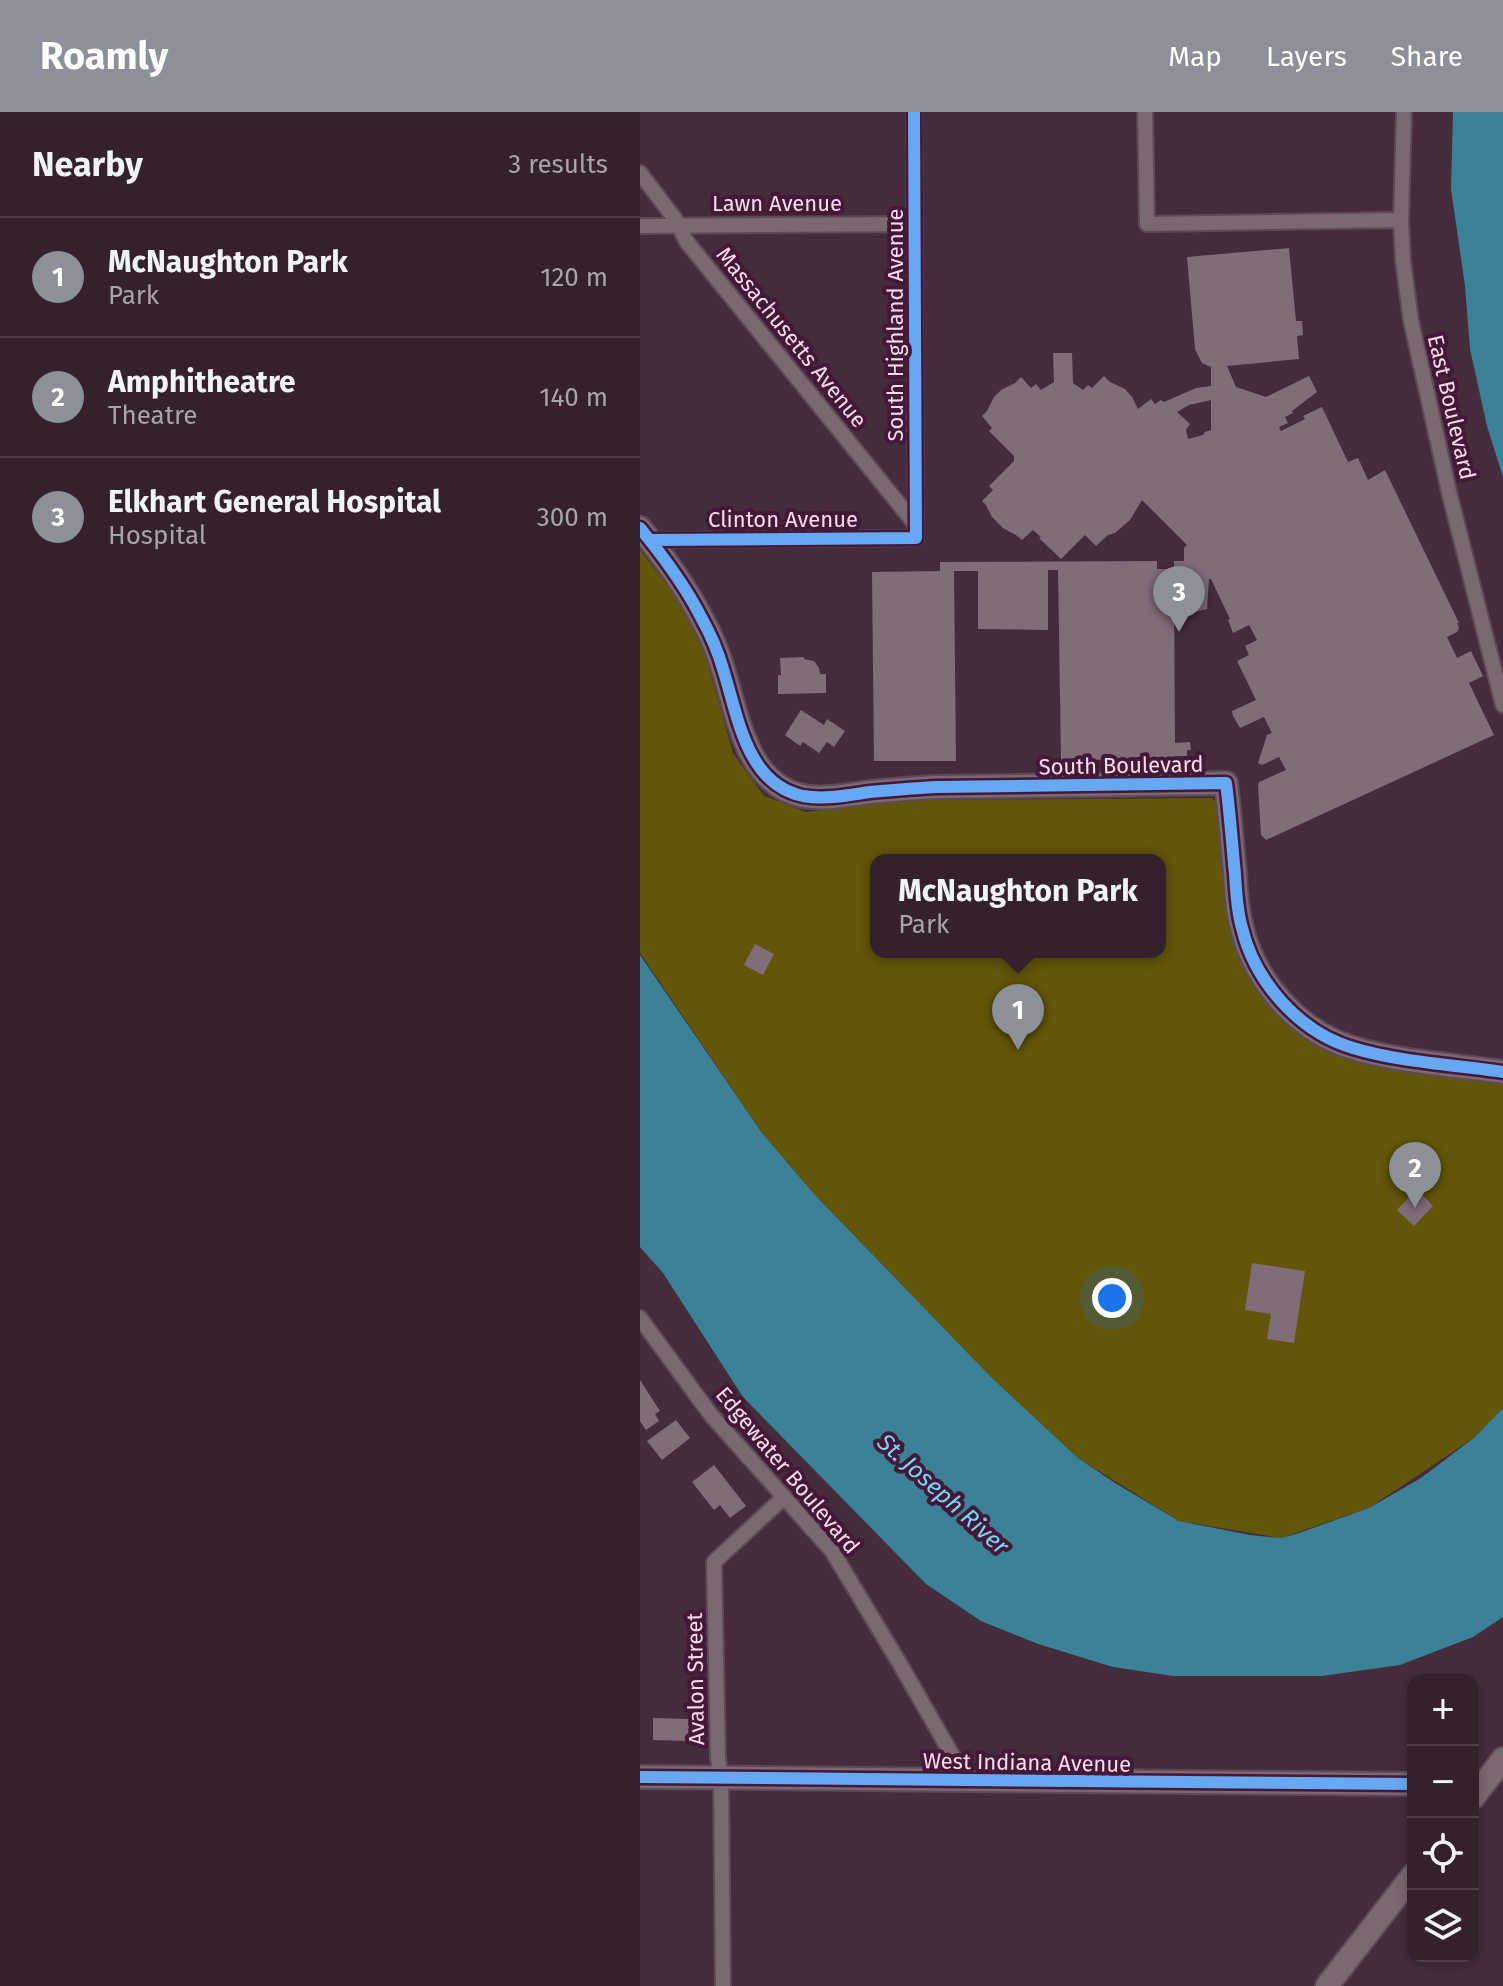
<!DOCTYPE html>
<meta charset="utf-8">
<style>
body{margin:0;font-family:"Fira Sans",sans-serif;background:#3b2936;color:#f1f3f6}
.controls{position:absolute;right:24px;bottom:24px;display:grid;overflow:hidden;border-radius:16px;box-shadow:0 4px 12px #0003}
.controls button{width:72px;height:72px;display:grid;place-items:center;padding:0;border:0;border-bottom:2px solid #4e3e4a;background:#33212e;color:#f1f3f6;font:40px sans-serif}
.you{position:absolute;left:472px;top:1186px;width:28px;height:28px;margin:-20px;border:6px solid #fff;border-radius:50%;background:#1a73e8;box-shadow:0 0 0 12px #1a73e833}
.badge{display:grid;place-items:center;width:52px;height:52px;border-radius:50%;background:#8c9099;color:#fff;font-size:26px;font-weight:700}
.pin{position:absolute;translate:-50% -66px;filter:drop-shadow(0 2px 4px #0008)}
.pin::after{content:'';position:absolute;top:42px;width:28px;height:24px;background:inherit;clip-path:polygon(0 0,100% 0,50% 100%)}
.popup{position:absolute;left:230px;top:742px;width:296px;height:104px;box-sizing:border-box;display:grid;place-content:center;border-radius:16px;background:#33212e;filter:drop-shadow(0 2px 6px #0005);font-size:26px;white-space:nowrap;color:#a9a3aa}
.popup b{font-size:30px;color:#f1f3f6}
.popup::after{content:'';position:absolute;left:50%;top:100%;margin-left:-16px;border:16px solid transparent;border-top-color:#33212e}
.list{margin:0;padding:0;list-style:none}
h2{display:flex;justify-content:space-between;align-items:center;height:104px;margin:0;padding:0 32px;font-size:34px}
h2 small{font-size:26px;font-weight:400;color:#a9a3aa}
.list li{display:grid;grid-template-columns:52px 1fr auto;gap:24px;align-items:center;box-sizing:border-box;height:120px;padding:0 32px;border-top:2px solid #4e3e4a}
.list b{display:block;font-size:30px;white-space:nowrap}
.list p{margin:0;font-size:26px;white-space:nowrap;color:#a9a3aa}
.list em{font-size:26px;font-style:normal;color:#a9a3aa}
.icon{flex:none;width:44px;height:44px;fill:none;stroke:currentColor;stroke-width:2;stroke-linecap:round;stroke-linejoin:round}
.map{position:relative;flex:none;width:863px;height:1874px;overflow:hidden}
header{display:flex;align-items:center;gap:48px;box-sizing:border-box;height:112px;padding:0 40px;background:#8c9099;color:#fff}
header strong{font-size:38px}
nav{display:flex;gap:44px;margin-inline-start:auto;font-size:28px}
main{display:flex}
aside{flex:1;background:#33212e}
.map>svg:first-child{display:block}
.green{fill:#625608;fill-rule:evenodd}
.water{fill:#3b8198}
.building{fill:#816c7a;fill-rule:evenodd}
.lines{fill:none;stroke-linecap:round;stroke-linejoin:round}
.street-casing{stroke:#5f4958;stroke-width:18}
.secondary-casing{stroke:#5f4958;stroke-width:26}
.street{stroke:#7a6873;stroke-width:14}
.secondary{stroke:#7a6873;stroke-width:22}
.cycleway-casing{stroke:#441837;stroke-width:17}
.cycleway{stroke:#66a8f1;stroke-width:12}
.labels{text-anchor:middle;stroke-width:8;stroke-linejoin:round;paint-order:stroke}
.street-label{font-size:22px;fill:#fadcee;stroke:#441837}
.water-label{font-size:24px;font-style:italic;fill:#75d8f7;stroke:#441837}
</style>
<header>
<strong>Roamly</strong>
<nav><a>Map</a><a>Layers</a><a>Share</a></nav>
</header>
<main>
<aside>
<h2>Nearby<small>3 results</small></h2>
<ul class="list">
<li><span class="badge">1</span><div><b>McNaughton Park</b><p>Park</p></div><em>120 m</em></li>
<li><span class="badge">2</span><div><b>Amphitheatre</b><p>Theatre</p></div><em>140 m</em></li>
<li><span class="badge">3</span><div><b>Elkhart General Hospital</b><p>Hospital</p></div><em>300 m</em></li>
</ul>
</aside>
<div class="map">
<svg width="863" height="1874" viewBox="0 0 863 1874">
<rect width="100%" height="100%" fill="#442c3d"/>
<!-- green -->
<path class="green" d="M0,438L39,488L66,545L93,641L124,684L167,700L236,691L289,688L572,686L580,695L597,835L617,877L647,912L663,925L718,951L863,971V1296L835,1325L729,1396L641,1426L539,1409L438,1346L351,1265L175,1083L122,1021L0,841ZM236,748H520V840H236Z"/>
<!-- water -->
<path class="water" d="M813,0H863V365L847,314L830,237L825,174L811,77Z
M0,843L122,1021L175,1083L351,1265L438,1346L475,1371L539,1409L610,1423L641,1426L659,1421L729,1396L781,1366L835,1325L863,1296V1505L833,1525L760,1553L682,1564H533L473,1555L398,1532L341,1509L286,1472L103,1285L23,1161L0,1135Z"/>
<!-- building -->
<path class="building" d="M649,136L656,209H662L663,223L657,224L659,247L587,254L596,275L626,285L669,264L677,280L652,299L653,301L645,305L648,311L639,315L641,319L665,307L663,304L682,295L708,350L718,346L728,368L745,358L819,511H817L819,516L817,520L807,525L817,546L831,539L843,564L829,571L854,623L626,728L621,723L618,673L619,670L646,658L639,645L622,653L618,651L627,623L632,621L624,605L600,616L593,604L592,599L616,588L597,549L609,543L605,534L617,528L609,513L593,521L588,508L590,507L571,467H569L567,497L551,501L538,474H534L535,631L550,630L551,638H547V644H535V647L421,648L418,458H408V518L338,517V459H314L316,649H234L232,460L300,459V450L517,449V457H534V449H544V436L547,433L502,388L490,408L475,421L468,423L456,434L445,423L421,447L399,426L401,425L393,418L382,428L376,423L363,416L352,405L346,393L342,389L353,378L349,374L374,349V344L349,319L352,316L342,304L347,299L354,285L361,278L375,271L381,265L391,276L396,272L401,278L414,270L413,241H432L433,271L443,278L448,273L452,276L464,264L470,270L485,277L492,285L498,297L511,287L515,292L521,288L524,290L556,276L571,274V255L562,251L555,237L547,145ZM571,288V318L565,320L563,323L548,327L546,318L550,312L537,300L549,293Z
M164,545V547L174,549L179,556L180,562H186V581L138,582V563H141L140,546Z
M161,598L184,613L187,607L205,619L194,635L187,630L179,641L163,630L160,634L145,623Z
M115,832L134,842L123,863L104,853Z
M777,1077L793,1094L774,1114L757,1098Z
M612,1151L665,1159L654,1231L627,1227L631,1202L605,1198Z
M0,1268L20,1299L15,1302L19,1309L6,1318L0,1309Z
M36,1308L50,1326L22,1348L7,1329Z
M74,1353L106,1394L90,1406L80,1393L74,1398L52,1370Z
M13,1606L49,1607L48,1629L13,1628Z"/>
<g class="lines">
<!-- street casing -->
<g class="street-casing">
<path id="street" d="M505,0L507,112L761,108
M764,0L761,108L763,149L771,209L809,380L863,593
M0,61L35,107L47,130L276,413
M0,114L274,112
M10,428L276,426L274,0
M0,1206L71,1303L192,1439L260,1552L315,1648L323,1669
M83,1874L81,1666L78,1646L74,1450L143,1386"/>
</g>
<!-- secondary casing -->
<g class="secondary-casing">
<path id="secondary" d="M0,416C23,444 46,475 62,507C71,523 78,540 83,557C98,604 106,672 163,684C185,688 209,683 230,680C252,678 274,676 297,675L586,671C590,702 592,732 595,762C596,780 597,799 602,816C615,870 659,920 713,936C759,950 815,953 863,960
M0,1665L773,1672
M833,1686L863,1647
M687,1874L773,1763"/>
</g>
<!-- street -->
<use href="#street" class="street"/>
<!-- secondary -->
<use href="#secondary" class="secondary"/>
<!-- cycleway casing -->
<g class="cycleway-casing">
<path id="cycleway" d="M0,416C23,444 46,475 62,507C71,523 78,540 83,557C98,604 106,672 163,684C185,688 209,683 230,680C252,678 274,676 297,675L586,671C590,702 592,732 595,762C596,780 597,799 602,816C615,870 659,920 713,936C759,950 815,953 863,960
M10,428L276,426L274,0
M0,1665L773,1672"/>
</g>
<!-- cycleway -->
<use href="#cycleway" class="cycleway"/>
</g>
<g class="labels">
<!-- street labels -->
<g class="street-label">
<text x="137" y="99">Lawn Avenue</text>
<text transform="translate(255 213) rotate(-90)" y="8">South Highland Avenue</text>
<text transform="translate(152 225) rotate(51)" y="8">Massachusetts Avenue</text>
<text transform="translate(812 295) rotate(77)" y="8">East Boulevard</text>
<text x="143" y="415">Clinton Avenue</text>
<text transform="translate(481 653) rotate(-1)" y="8">South Boulevard</text>
<text transform="translate(148 1358) rotate(50)" y="8">Edgewater Boulevard</text>
<text transform="translate(55 1567) rotate(-91)" y="8">Avalon Street</text>
<text transform="translate(387 1650) rotate(1)" y="8">West Indiana Avenue</text>
</g>
<!-- water labels -->
<g class="water-label">
<text transform="translate(303 1382) rotate(42)" y="8">St. Joseph River</text>
</g>
</g>
</svg>
<div class="controls">
<button>+</button>
<button>−</button>
<button><svg class="icon" aria-label="locate" viewBox="0 0 24 24"><circle cx="12" cy="12" r="6"/><path d="M12 2v4M12 18v4M2 12h4M18 12h4"/></svg></button>
<button><svg class="icon" aria-label="layers" viewBox="0 0 24 24"><path d="M12 4l9 5-9 5-9-5zM3 14l9 5 9-5"/></svg></button>
</div>
<div class="you"></div>
<div class="pin badge" style="left:378px;top:938px">1</div>
<div class="popup"><b>McNaughton Park</b>Park</div>
<div class="pin badge" style="left:775px;top:1096px">2</div>
<div class="pin badge" style="left:539px;top:520px">3</div>
</div>
</main>
